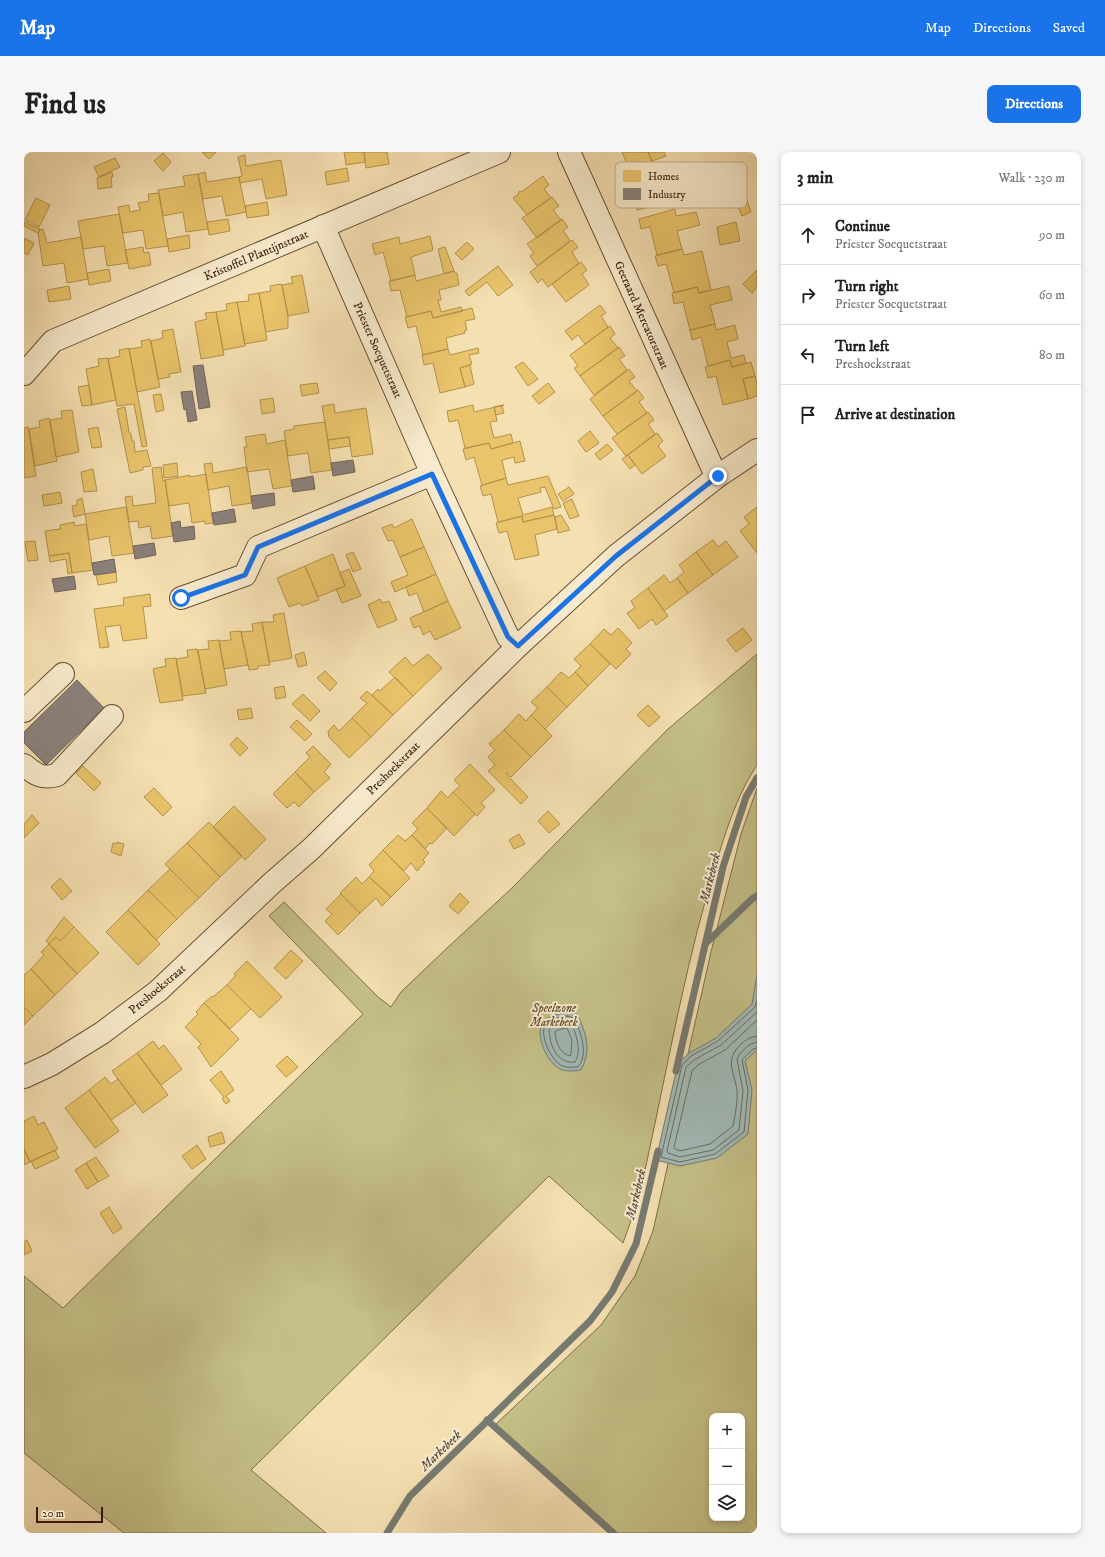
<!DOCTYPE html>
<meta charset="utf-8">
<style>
body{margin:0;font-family:"IM FELL DW Pica",serif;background:#f6f6f6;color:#202124}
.controls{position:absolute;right:12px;bottom:12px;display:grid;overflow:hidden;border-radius:8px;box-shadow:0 2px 6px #0003}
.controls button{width:36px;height:36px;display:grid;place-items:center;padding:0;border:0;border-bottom:1px solid #e0e0e0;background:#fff;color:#202124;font:20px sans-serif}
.scale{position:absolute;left:12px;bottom:10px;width:67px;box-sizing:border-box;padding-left:4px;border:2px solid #391d0a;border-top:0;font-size:11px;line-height:14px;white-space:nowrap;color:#391d0a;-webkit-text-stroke:3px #f8ebcd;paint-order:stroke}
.stop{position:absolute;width:12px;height:12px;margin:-9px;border:3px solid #1a73e8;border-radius:50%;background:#fff}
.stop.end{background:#1a73e8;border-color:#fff;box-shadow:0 1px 4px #0008}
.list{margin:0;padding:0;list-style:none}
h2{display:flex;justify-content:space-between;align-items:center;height:52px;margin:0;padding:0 16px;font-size:17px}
h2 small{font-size:13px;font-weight:400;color:#757577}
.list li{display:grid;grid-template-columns:26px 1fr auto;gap:12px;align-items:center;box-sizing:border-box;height:60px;padding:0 16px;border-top:1px solid #e0e0e0}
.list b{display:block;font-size:15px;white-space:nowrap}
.list p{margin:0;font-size:13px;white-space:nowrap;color:#757577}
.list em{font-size:13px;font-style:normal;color:#757577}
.icon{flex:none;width:22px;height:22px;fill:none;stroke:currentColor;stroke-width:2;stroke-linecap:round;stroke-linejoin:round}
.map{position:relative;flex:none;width:733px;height:1381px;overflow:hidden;border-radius:8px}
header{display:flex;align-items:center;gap:24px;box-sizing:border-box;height:56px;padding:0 20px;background:#1a73e8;color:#fff}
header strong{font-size:19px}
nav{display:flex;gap:22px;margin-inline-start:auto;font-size:14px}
.intro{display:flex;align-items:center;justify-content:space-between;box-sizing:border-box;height:96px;padding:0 24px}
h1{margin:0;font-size:28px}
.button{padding:10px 18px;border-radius:8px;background:#1a73e8;color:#fff;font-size:14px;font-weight:700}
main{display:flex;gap:24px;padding:0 24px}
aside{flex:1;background:#fff;border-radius:8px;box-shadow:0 2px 6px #0003}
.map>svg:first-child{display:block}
.green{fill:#c4c087;stroke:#7e6e48;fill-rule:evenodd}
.water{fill:#a1bab7;stroke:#777b72}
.homes{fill:#e9c46a;stroke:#b4924d}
.industry{fill:#8a817c;stroke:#72635a}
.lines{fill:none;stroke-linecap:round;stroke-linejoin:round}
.shore{stroke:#6d6c60;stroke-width:1}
.stream{stroke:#777b72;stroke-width:7}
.minor-casing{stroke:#684e34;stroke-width:24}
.minor{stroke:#f8ebcd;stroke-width:22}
.route{stroke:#1a73e8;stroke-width:5}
.labels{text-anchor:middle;stroke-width:4;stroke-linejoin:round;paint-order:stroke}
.street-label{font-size:12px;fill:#391d0a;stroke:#f8ebcd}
.park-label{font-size:12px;font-style:italic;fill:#634e30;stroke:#f8ebcd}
.water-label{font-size:13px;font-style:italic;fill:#584c3e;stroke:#f8ebcd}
.key{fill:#f8ebcd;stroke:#bfad92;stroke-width:1}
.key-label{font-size:11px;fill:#391d0a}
</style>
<header>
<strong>Map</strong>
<nav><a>Map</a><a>Directions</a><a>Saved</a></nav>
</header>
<div class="intro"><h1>Find us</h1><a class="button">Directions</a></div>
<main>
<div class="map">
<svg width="733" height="1381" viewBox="0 0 733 1381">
<rect width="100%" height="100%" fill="#f5e0b2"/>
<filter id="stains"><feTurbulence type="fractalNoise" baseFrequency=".005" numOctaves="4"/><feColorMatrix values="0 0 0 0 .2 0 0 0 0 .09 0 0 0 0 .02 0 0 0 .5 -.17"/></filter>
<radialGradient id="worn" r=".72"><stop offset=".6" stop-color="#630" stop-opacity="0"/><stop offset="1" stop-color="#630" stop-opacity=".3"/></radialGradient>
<!-- green -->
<path class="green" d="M733,502V613C708,651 697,696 684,739C655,841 638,946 614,1049L599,1091L525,1024L227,1318L302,1381H100L0,1301V1124L39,1156L339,862L245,764L260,750L354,845L367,855L377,840L422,797L487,737L644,577Z
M733,636V1381H594L472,1272L577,1173L611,1124L629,1079L644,1012L653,951L687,800L717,682ZM688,1264H718V1366H688Z"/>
<!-- water -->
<path class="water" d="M733,823V898L721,909L728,938L724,982L693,1006L656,1014L632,1008L654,911L665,901L692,886L728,852Z
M543,860L553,862C562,881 568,898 557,918C550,919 542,920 536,917C523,911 509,880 520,869C525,863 535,862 543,860Z"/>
<!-- homes -->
<path class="homes" d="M178,0H192L185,7Z
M320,0H340L341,10L322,13Z
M340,0H363L365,12L342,16Z
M598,0H624L631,16L620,20L616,11L605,16Z
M624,0H640L642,4L628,9Z
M139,1L147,10L139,19L130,9Z
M221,3L222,14L257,8L263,43L242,47L238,27L216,31L215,25L218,24L214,5Z
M91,6L96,15L75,25L70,15Z
M323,16L325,29L303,33L301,20Z
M88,20L89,25H87L88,35L74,37L73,26Z
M181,20L183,30L215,25L222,60L202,64L198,44L179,47L174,22Z
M174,22L184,77L162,80L159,60L139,64L134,38L161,34L159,24Z
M519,24L525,33L520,37L527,46L503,63L489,46L495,42L494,41L496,39L497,40Z
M632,40L635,53L613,58L609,46Z
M135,41L144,94L122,97L119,78L99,81L94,55L105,53L106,60L116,58L114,51L125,49L124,42Z
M528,45L535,54L529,58L537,68L513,86L498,66Z
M12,46L26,53L15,75L1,68Z
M723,48L727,60L718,64L713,53Z
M243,50L245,63L223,66L221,54Z
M651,57L652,64L672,60L676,73L653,79L658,97L633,103L626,75L617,77L615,67Z
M95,62L104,111L83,114L80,94L59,97L54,69Z
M204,67L206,79L185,83L183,70Z
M538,67L544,75L539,78L546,89L513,114L506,104L510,101L503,92Z
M0,70L16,77L14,81L0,74Z
M712,70L716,89L696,93L693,75Z
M19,77L23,91L57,85L64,127L43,131L40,111L19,114L14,81L16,78Z
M165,83L166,96L145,100L143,87Z
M406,84L409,98L387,105L391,123L367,129L359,100L351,103L348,92L375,85L376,92Z
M0,86L10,91L4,103L0,101Z
M548,88L554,95L548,100L555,111L524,135L518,127L514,131L506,120Z
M443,90L450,97L438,108L431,101Z
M119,95L120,101L125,100L127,113L105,117L101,98Z
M421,95L430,119L420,122L414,97Z
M658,97L660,103L678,99L687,138L675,141L673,135L650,141L642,112L634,114L631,104Z
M557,110L563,118L558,122L565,133L542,150L528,132Z
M474,114L489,133L474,144L463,130L445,144L441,139Z
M85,117L87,129L65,133L63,121Z
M733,118V135L728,141L719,132Z
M430,119L431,121H433L435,133L415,138L417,148H414L417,160L437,155L439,159L409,166L407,159L383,165L376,138L367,139L365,129L391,123L392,129Z
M278,123L285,160L264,164L258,133L269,131L267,125Z
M257,132L258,133L264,164V176L242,180L235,141L247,139L246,134Z
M45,134L47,147L25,150L23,138Z
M705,134L708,148L686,153L691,172L666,178L659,150L650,152L648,141L673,135L675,141Z
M235,141L243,188L221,192L213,150L225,149L224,143Z
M213,150L221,194L199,198L192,160L203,158L202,152Z
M576,153L582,161L577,164L584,175L561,192L554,183L548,188L541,179Z
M448,156L451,167L441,169L443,178L440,179L441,181L422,186L424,197L399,203L392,174L384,176L381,165L407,159L409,166Z
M192,160L200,203L177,207L171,170L183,167L181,161Z
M691,172L692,178L711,173L714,187L703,190L707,206L720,203L722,211L708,215L706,208L684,214L677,185L668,188L666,178Z
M586,174L591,182L586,186L594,196L556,224L550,216L554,214L546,203Z
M149,177L157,220L145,222L146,225L134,227L127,189L139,186L138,179Z
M126,187L136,235L113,240L105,197L118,195L117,189Z
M595,195L601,204L595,207L603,218L570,243L556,224Z
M105,196L123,294L118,295L110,252L93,254L84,207L96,204L95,198Z
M454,196L455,201L445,203L448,212L436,216L441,235L416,241L409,211L400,213L398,203L424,197L426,203Z
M84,206L92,248L68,253L62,217L75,214L74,207Z
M706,208L708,215L727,210L731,224L719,227L724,247L699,253L692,224L684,226L681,215Z
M499,210L514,227L504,234L491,215Z
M446,213L450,232L441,235L436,216Z
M605,217L611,225L605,229L613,239L579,264L566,247Z
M731,224L733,232V244L724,247L719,227Z
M293,231L295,241L278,244L276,233Z
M524,231L531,240L515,252L508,244Z
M65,233L68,253L58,254L54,235Z
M614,238L620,246L615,250L623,261L593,282L579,264Z
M137,242L140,258L132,260L129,243Z
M249,246L251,260L238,262L236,248Z
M310,252L311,261L342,256L349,302L328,305L325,285L304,288L298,254Z
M449,253L450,260L480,253L470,255L473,269L466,270L470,286L487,282L489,291L467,297L465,291L441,296L434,268L425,270L423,259Z
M478,254L480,261L472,263L470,255Z
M101,255L105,280L107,282L108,289H110L111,300L123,298L127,314L119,315V318L106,321L93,257Z
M48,258L55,300L32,305L26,268L38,266L37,259Z
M624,260L630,268L624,272L631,282L602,304L588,286Z
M25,266L33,309L11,314L5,277L16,275L15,269Z
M301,270L308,318L287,321L284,301L264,304L260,279L270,277V274Z
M4,275L12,324L0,326V276Z
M74,275L78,295L68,296L64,277Z
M566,279L575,291L562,300L554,289Z
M633,281L639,289L634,294L642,304L618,322L604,303Z
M241,282L243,292L261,288L268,334L249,337L245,317L223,320L220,295H223L221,285Z
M325,285L326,294L305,297L304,288Z
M496,289L501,309L491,311L490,305L478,308L482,326L458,333L450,305L442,308L439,297L465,291L467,297Z
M583,292L589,298L576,308L571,302Z
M604,303L611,313L606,317L598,307Z
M153,311L154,324L140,326L139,313Z
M188,311L189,321L223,315L228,351L208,354L205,334L184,338L180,312Z
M137,315L139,329L141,328L149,384L128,387L126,374L115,376L114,369L105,370L101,345L108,344L109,354L132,351L128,316Z
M69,317L73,339L60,340L57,320Z
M182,322L189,371L181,372V369L168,371L165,351L145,354L141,328L166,323V325Z
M524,324L537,355L530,357L521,335L516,336L517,340L494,346L499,363L528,355L530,363L499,370L498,364L474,370L467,342L459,344L456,334L482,326L484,333Z
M545,335L550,342L539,349L534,342Z
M36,340L38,351L20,354L18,343Z
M58,346L61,362L50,365L48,354L53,353V348Z
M548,347L555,364L546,367L539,351Z
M102,355L110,401L88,404L85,384L65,388L61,362Z
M733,355V401L716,379L725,372L720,365Z
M530,363L533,377L511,383L515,403L491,408L483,379L475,381L472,371L498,364L499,370Z
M537,363L546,378L534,381L531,365Z
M388,367L400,395L376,405L369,388L364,389L358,376L368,372L370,376Z
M50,370L51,374L62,372L69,418L48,421L45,401L25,404L21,379L36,377V373Z
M689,388L694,395L702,389L714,405L689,423L672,400Z
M11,389L14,408L4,409L1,390Z
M400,395L412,422L371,440L367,430L384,423L376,405Z
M329,400L337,417L329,420L322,403Z
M672,400L689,423L664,441L653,426L660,420L655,413Z
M45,401L48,421L44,422L42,407L26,410L25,404Z
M309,402L321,434L294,445L281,414Z
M281,414L295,448L278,454L276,451L265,455L253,426Z
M325,417L337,444L318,451L312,437L321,434L316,421Z
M92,420L93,430L74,433L72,423Z
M412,422L424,449L400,460L393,441L385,444L382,435Z
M640,423L646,431L653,426L664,441L640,459L624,436Z
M624,436L644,464L632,473L628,467L615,477L603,461L611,456L607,449Z
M126,442L127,454L119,455L123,486L99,489L96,473L81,475L85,495L76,496L70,457L100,453L99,446Z
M356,447L358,451L365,449L373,468L354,476L344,453Z
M424,449L437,476L411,488L406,479L399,483L396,474L390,476L386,466Z
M260,461L268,506L245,510L238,470H250L249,463Z
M238,470L246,513L234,514V517L225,518L217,480L229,479L228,472Z
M594,476L608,491L602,497L607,502L592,517L566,492L580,477L587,483Z
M719,476L728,488L712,500L703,488Z
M217,479L224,513L200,517L195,489L207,488L206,480Z
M195,488L203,533L181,537L174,498L185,497L184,489Z
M566,492L586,512L564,534L551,520L557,514L550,507Z
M173,497L182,541L159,544L152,507L164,505L163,498Z
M280,500L283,513L274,515L271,503Z
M404,502L418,516L389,544L365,520L381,505L389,514Z
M152,506L159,548L136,551L129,517L142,514L141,507Z
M301,519L313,531L306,539L293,526Z
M537,520L545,526L551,520L564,534L543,555L523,535Z
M371,525L389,544L369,563L348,543L354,537L356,539Z
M260,534L262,545L252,547L250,536Z
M523,535L543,555L521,577L507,563L514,556L507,550Z
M343,539L369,563L347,585L328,566L343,551L336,546Z
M279,542L296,559L286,569L268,552Z
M624,553L636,565L625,575L613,563Z
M227,556L229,566L215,568L213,558Z
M495,562L502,569L507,563L528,584L507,605L480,578Z
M328,566L347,585L325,606L305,585L304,579L310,573L315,579Z
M273,568L288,582L281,589L266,575Z
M480,578L507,605L487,625L483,621L482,622L504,645L497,652L464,619L471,613L464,605L471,598L465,592Z
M213,585L224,596L216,604L206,593Z
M289,594L307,612L300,620L306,626L290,640L271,620L286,605L282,601Z
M446,612L471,638L457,651L461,655L453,664L429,640L436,634L430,628Z
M59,614L77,631L70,639L52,621Z
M271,620L290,640L275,655L270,650L263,656L249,642Z
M130,636L148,655L139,664L120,645Z
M417,639L424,646L429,640L451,662L430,684L403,656Z
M210,654L242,687L221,708L189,675Z
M403,656L423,676L408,692L406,691L401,697L388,683L394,677L388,671Z
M524,659L536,672L525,681L514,669Z
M8,663L15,671L0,686V672Z
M185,670L218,704L196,725L163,691Z
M495,682L501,692L490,697L485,688Z
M374,683L381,689L388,683L405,701L399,708L401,710L393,719L387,711L380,719L359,698Z
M93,690L100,692L97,704L87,700L89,691L93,692Z
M163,691L196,725L175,746L141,712Z
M359,698L386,726L367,745L345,725L350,719L345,713Z
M146,717L175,746L153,767L124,738Z
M332,725L338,732L345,725L367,745L358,754L352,746L336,761L316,741Z
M36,726L48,739L38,748L27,735Z
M124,738L153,767L132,788L104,758Z
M436,741L445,750L434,762L425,754Z
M317,742L336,761L314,783L301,769L308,762L302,757Z
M104,758L136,792L114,813L82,780Z
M40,765L50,775L36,789L32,785L25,792L22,789Z
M50,775L75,801L53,822L25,792L32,785L36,789Z
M25,792L53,822L31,843L7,817L20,803L17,800Z
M267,798L279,809L262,827L250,816Z
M223,809L258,845L236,866L203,833L212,823L210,822Z
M7,817L31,843L9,864L0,855V823Z
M203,833L227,857L206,877L180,851L188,844L189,845Z
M180,851L215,887L187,915L174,895L177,892L161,875L174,862L172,860Z
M0,855L9,864L0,873Z
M129,889L135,897L140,893L158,917L137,933L113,901Z
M113,901L144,943L119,961L88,919Z
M263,904L274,915L262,925L252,914Z
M197,919L210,938L202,944L206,949L202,952L198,947L200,945L186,928Z
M81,925L87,932L94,927L112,951L87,968L65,938Z
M65,938L95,979L71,996L41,956Z
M10,964L14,973L20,970L34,997L6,1010L0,997V969Z
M198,980L201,991L186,995L184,985Z
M173,993L182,1007L168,1017L158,1004Z
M0,997L6,1010L0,1013Z
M31,998L35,1006L11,1017L7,1009Z
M72,1005L85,1024L74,1030L62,1011Z
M62,1011L74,1030L63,1037L51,1018Z
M85,1055L98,1076L89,1082L76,1061Z
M3,1088L8,1099L0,1103V1090Z"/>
<!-- industry -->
<path class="industry" d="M179,213L186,255L175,257L169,214Z
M168,239L173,268L164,270L162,257L160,258L157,240Z
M329,308L331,320L309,324L307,311Z
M289,324L291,337L269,340L267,328Z
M250,341L251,353L229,357L227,344Z
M210,357L212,370L190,373L188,361Z
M156,369L157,376L170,374L171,387L150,390L147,371Z
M130,391L132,403L111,407L109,394Z
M90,407L92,420L70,423L68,411Z
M50,424L52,437L31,440L28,427Z
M53,528L80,556L22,613L0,591V580Z"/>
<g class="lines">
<!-- shore -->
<path class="shore" d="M733,848L731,855L694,889L667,904L658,913L637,1005L656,1010L691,1002L720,980L724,938L718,908L729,897L733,896
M733,860L697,893L670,908L662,915L643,999L644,1001L656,1005L689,998L715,978L719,939L713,907C716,900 725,891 733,890
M543,864L550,866C557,880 565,902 554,915C548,915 543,916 538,914C528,909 514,882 522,872C527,867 536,865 543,864Z
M733,868L701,898L674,913L668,919L650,995L651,997L656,999L686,992L709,974C711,964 714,948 713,938C710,918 700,909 717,892C722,888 726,885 733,884
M543,870L547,871C552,881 558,899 551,910C537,912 528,899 526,886C526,883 524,879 526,877C529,872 538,870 543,870Z
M537,877L543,876L548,888L547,902L546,904C535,901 532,890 531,880Z"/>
<!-- stream -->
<path class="stream" d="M682,791L728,747L733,744
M652,919L699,715L722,645L733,626
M463,1268L589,1381
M363,1381L386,1344L566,1169L588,1140L612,1092L634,999"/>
<!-- minor casing -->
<g class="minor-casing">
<path id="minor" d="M545,0L689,317L694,324
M299,74L408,322L484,485L494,494
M0,222L29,189L475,0
M157,446L221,423L234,395L408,322
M0,559L39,522
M0,613C12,623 18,627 33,623L88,564
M0,925L28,912L78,881L134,839L248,731L287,697L494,494L592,404L694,324L733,298"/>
</g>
<!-- minor -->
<use href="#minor" class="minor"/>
</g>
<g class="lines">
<!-- route -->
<path class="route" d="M157,446L221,423L234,395L408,322L484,485L494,494L592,404L694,324"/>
</g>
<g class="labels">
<!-- street labels -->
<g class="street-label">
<text transform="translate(232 103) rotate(-23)" y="4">Kristoffel Plantijnstraat</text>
<text transform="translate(618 163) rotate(66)" y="4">Geeraard Mercatorstraat</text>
<text transform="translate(354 198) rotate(66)" y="4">Priester Socquetstraat</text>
<text transform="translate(369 616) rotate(-45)" y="4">Preshoekstraat</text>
<text transform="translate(133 837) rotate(-40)" y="4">Preshoekstraat</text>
</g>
<!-- park labels -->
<g class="park-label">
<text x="530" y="860">Speelzone<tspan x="530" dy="14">Markebeek</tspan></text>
</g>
<!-- water labels -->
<g class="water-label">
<text transform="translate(685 726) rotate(-76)" y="5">Markebeek</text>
<text transform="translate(611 1042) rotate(-77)" y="5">Markebeek</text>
<text transform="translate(416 1298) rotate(-44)" y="5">Markebeek</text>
</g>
</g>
<!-- legend -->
<rect x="591" y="10" width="132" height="46" rx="6" class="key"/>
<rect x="599" y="18" width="18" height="12" fill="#e9c46a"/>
<rect x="599" y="36" width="18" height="12" fill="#8a817c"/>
<g class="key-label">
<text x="624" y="28">Homes</text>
<text x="624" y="46">Industry</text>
</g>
<rect width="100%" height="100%" filter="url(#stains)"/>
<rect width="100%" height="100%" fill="url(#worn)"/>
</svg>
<div class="controls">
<button>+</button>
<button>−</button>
<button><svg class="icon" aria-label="layers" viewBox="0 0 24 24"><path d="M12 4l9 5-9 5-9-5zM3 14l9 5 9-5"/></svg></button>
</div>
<div class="scale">20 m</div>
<div class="stop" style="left:157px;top:446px"></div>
<div class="stop end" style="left:694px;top:324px"></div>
</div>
<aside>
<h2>3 min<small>Walk · 230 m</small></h2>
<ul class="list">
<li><svg class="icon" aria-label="ahead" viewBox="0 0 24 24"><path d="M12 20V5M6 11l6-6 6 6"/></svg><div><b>Continue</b><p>Priester Socquetstraat</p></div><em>90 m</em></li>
<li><svg class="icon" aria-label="right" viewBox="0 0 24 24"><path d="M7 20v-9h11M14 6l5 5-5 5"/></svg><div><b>Turn right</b><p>Priester Socquetstraat</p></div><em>60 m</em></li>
<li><svg class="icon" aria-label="left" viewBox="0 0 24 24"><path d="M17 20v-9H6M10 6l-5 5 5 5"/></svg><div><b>Turn left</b><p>Preshoekstraat</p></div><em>80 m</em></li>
<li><svg class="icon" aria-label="arrive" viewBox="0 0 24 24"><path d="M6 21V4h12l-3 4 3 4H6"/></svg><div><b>Arrive at destination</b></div></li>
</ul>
</aside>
</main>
